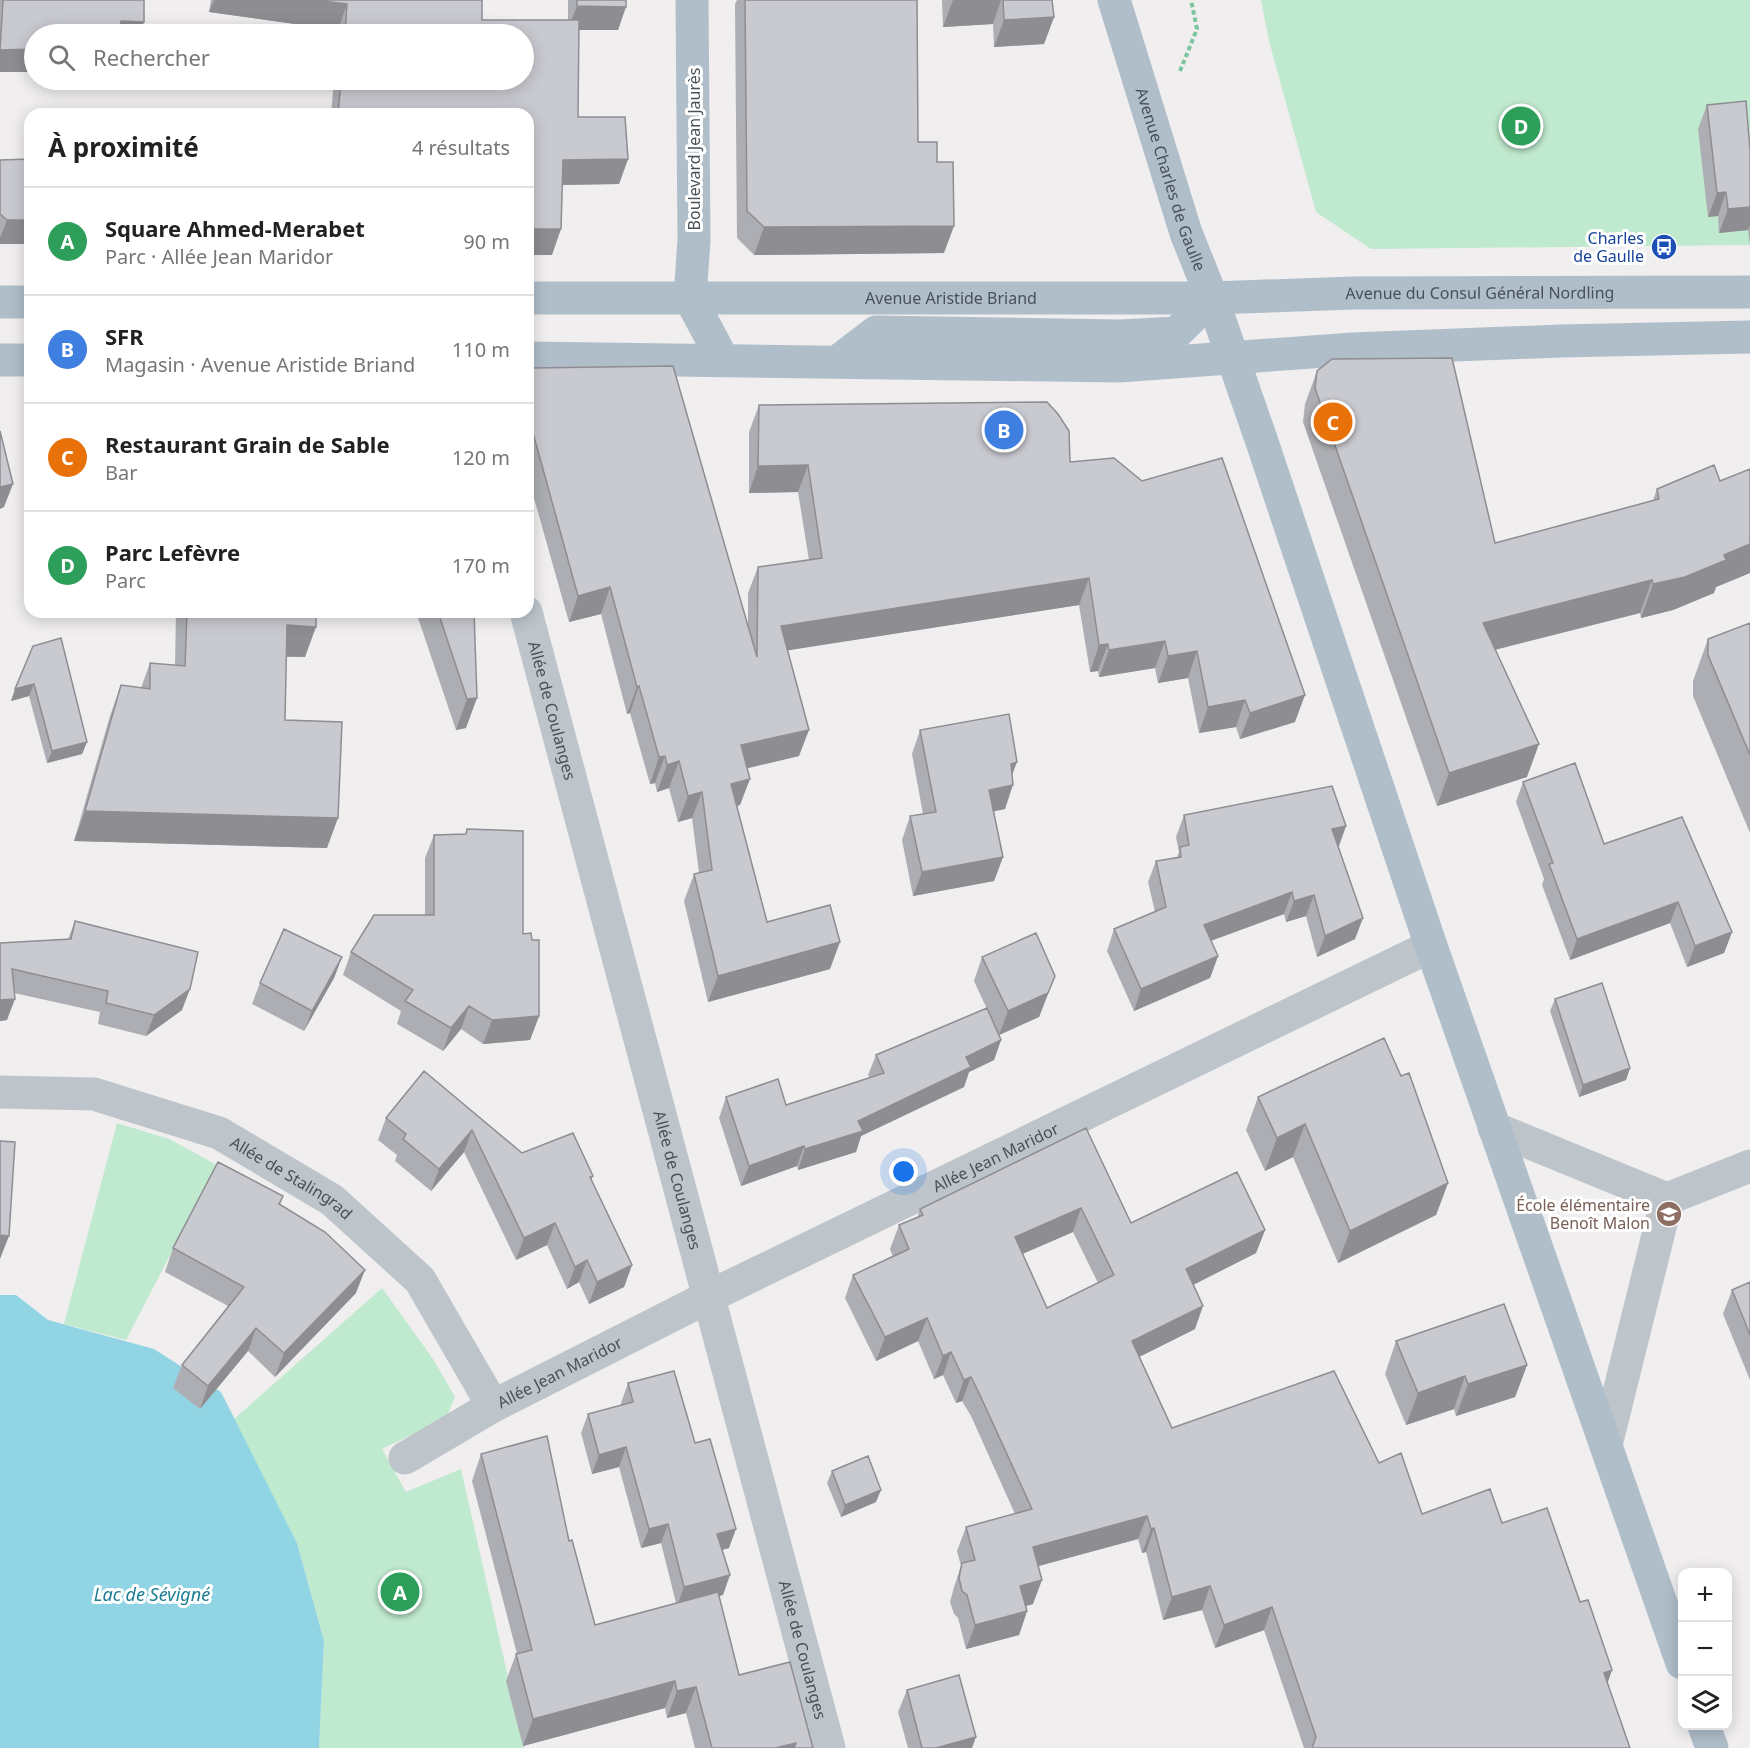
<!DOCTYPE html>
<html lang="fr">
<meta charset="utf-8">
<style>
body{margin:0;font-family:"Noto Sans",sans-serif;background:#f6f6f6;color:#222}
.controls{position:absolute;right:18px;bottom:18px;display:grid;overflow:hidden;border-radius:12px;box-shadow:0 3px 15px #0003}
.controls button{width:54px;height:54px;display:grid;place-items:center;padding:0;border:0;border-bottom:2px solid #e0e0e0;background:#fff;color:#222;font:30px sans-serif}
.you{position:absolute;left:904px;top:1172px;width:21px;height:21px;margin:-15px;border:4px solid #fff;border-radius:50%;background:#1a73e8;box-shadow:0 0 0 9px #1a73e833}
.badge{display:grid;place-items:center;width:39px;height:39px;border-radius:50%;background:#db2777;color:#fff;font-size:20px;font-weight:700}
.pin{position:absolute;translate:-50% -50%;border:3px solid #fff;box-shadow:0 2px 6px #0006}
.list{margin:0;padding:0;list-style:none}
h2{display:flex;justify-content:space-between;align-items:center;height:78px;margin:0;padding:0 24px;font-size:26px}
h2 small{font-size:20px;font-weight:400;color:#767676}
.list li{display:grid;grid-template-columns:39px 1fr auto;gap:18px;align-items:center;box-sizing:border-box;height:108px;padding:0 24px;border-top:2px solid #e0e0e0}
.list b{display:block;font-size:22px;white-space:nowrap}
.list p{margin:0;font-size:20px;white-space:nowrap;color:#767676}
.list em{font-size:20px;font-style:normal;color:#767676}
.icon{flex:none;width:33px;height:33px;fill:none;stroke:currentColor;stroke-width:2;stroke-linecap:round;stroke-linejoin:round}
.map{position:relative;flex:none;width:1750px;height:1748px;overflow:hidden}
.search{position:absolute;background:#fff;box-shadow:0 3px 15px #0003;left:24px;top:24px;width:510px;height:66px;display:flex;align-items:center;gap:15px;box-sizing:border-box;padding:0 21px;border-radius:33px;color:#767676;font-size:22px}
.panel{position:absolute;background:#fff;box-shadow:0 3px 15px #0003;left:24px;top:108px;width:510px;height:510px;border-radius:18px}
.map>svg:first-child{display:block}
.green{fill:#c0eacf}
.water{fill:#91d4e3}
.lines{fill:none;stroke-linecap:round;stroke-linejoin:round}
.path{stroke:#7bc59e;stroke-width:4;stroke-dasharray:4.5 3;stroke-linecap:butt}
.minor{stroke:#bdc5cb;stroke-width:33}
.major{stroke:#b0beca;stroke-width:33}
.wall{fill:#adaeb3;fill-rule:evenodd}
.shaded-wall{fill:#8d8d92}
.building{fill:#c9cad0;stroke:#8d8d92;stroke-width:1.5;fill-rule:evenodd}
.labels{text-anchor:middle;stroke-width:6;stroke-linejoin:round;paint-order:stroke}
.street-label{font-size:16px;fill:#485159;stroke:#fff}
.transit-label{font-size:16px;fill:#164399;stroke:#fff;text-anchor:end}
.education-label{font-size:16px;fill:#785e54;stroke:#fff;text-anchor:end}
.water-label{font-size:18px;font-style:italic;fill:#1a7d93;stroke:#fff}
</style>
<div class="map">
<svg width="1750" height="1748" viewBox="0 0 1750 1748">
<rect width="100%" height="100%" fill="#f0eeee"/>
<!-- green -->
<path class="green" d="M1261,0H1750V245L1371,249L1316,212L1269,41Z
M117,1123L169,1139L217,1165L126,1340L64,1324Z
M382,1288L433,1359L455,1397L446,1418L382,1449L406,1492L461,1469L524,1748H319L324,1641L297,1543L234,1419Z"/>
<!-- water -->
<path class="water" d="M0,1295H16L48,1320L154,1349L221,1392L297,1543L324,1641L319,1748H0Z"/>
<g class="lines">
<!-- path -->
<path class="path" d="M1180,71L1197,29L1191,0"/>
<!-- minor -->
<g class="minor">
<path id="s1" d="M526,612L829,1748"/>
<path id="s2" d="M0,1092L94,1094L219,1133L332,1200L420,1280L493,1406"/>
<path d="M1494,1128L1667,1199L1750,1166"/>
<path d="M1606,1445L1667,1199"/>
<path id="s3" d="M405,1458L493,1406L710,1296L1431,946"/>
</g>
<!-- major -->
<g class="major">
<path id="s4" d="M1114,0L1186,233L1212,298L1261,439L1431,946L1682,1663"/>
<path id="s5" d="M528,298H1212L1353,293L1750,292"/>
<path d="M690,298L694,240L692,0"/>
<path d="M690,298L723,360"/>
<path d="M0,302H30"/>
<path d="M528,358L1119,366L1353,349L1560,341L1750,337"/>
<path d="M0,360H30"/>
<path d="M838,361L876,332L1120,336L1176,333L1212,298"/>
<path d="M1704,1726L1712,1748"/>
</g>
</g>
<!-- wall -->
<path class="wall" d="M0,0H144L34,34V72H0Z
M211,0H482V20H568V0H626L618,30H579L578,117L628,159L619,184L562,185L552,255L528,114H331L334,80H524V34H338V30L209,12Z
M737,0H917L918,142L937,162L944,253L754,255L737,238L735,4Z
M942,0H1052L1054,17L1044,44L994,47L993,24L943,27Z
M1707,105L1750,150V245L1748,230L1719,233L1718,216L1708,217L1698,129Z
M0,160L30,244H0Z
M1317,371L1495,543L1653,500L1657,489L1720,481L1750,469V573L1716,587L1714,593L1673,610L1641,618L1640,613L1495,650L1527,777L1437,806L1303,422L1305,404Z
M528,374L748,625V593L758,567L809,560L798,492L749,493V432L759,405L1070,462L1295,722L1240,739L1236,727L1199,733L1188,678L1158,683L1155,668L1099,677L1098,671L1090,672L1079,605L787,650L799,756L747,768L740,805L737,806L767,922L830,969L708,1002L684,901L694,874L699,873L692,818L678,822L669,788L657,792L655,783L650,784L630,713L627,714L601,614L569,622L528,477Z
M176,612H316L305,657H286L285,720L327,848L74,841L110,716L121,685L141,688L150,663L175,665Z
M416,612H474L466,728L456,730Z
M1750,623V833L1693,696V681L1708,639Z
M33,646L87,742L82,754L47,763L29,696L11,701Z
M920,730L1012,776L1005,809L994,811L1003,857L994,881L913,896L902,840L910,816L923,814L912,754Z
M1523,782L1604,844L1732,932L1724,953L1687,967L1670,923L1570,960L1542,885L1544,879L1516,802Z
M1184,815L1346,826L1339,847L1355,939L1317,957L1306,916L1286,922L1284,914L1211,941L1218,956L1210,978L1134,1011L1107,951L1114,929L1155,912L1148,882L1156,861L1177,857L1179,852L1176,837Z
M467,829L523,934L539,1016L530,1040L483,1044L461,1029L443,1051L397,1024L401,1011L343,975L351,952L425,915V858L434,835L465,834Z
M75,921L182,1010L146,1036L98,1024L100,1012L14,993L7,1020L0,1021V943L68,939Z
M342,957L334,978L304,1031L252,1004L260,983Z
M982,957L1055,976L1039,1017L999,1035L974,981Z
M1555,999L1630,1068L1626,1080L1579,1097L1550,1011Z
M1001,1040L994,1060L969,1072L964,1087L861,1136L856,1152L798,1170L797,1166L741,1186L719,1118L726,1097L786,1105L870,1078L868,1075L876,1055Z
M424,1071L522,1153L593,1176L591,1181L632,1265L624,1287L589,1304L579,1282L567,1289L547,1245L516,1260L464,1152L431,1191L395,1161L397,1155L378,1140L386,1118Z
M1258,1097L1448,1183L1436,1215L1338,1263L1293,1157L1265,1171L1246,1130Z
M1086,1128L1131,1223L1265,1230L1256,1253L1193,1285L1195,1329L1139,1357L1172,1428L1379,1463L1422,1514L1502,1523L1580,1602L1612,1670L1607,1683L1630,1748H1304L1264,1630L1215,1648L1202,1610L1163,1620L1146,1552L1142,1553L1138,1539L1038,1566L1033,1604L1026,1606L1027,1611L1019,1635L966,1649L958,1618L954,1614L950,1602L954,1587L961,1566L957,1551L966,1527L1015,1514L971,1416L962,1401L956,1403L943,1375L934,1379L918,1341L876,1361L845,1298L853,1275L893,1257L890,1249L899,1225L917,1218L920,1209ZM1073,1232L1098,1283L1047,1308L1022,1254Z
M283,1196L280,1205L356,1293L275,1377L248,1351L200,1409L173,1388L182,1365L228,1306L165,1272L173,1248Z
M1750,1282V1380L1723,1314L1732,1290Z
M1396,1341L1527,1365L1515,1397L1456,1416L1454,1409L1406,1425L1385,1374Z
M628,1383L695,1443L729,1548L722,1550L723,1595L719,1596L739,1675L813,1748H695L686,1713L667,1718L665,1708L523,1746L506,1681L516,1654H517L472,1481L481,1454L569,1541L595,1625L676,1603L661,1543L641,1548L619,1467L592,1474L581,1433L588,1414L621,1405V1403Z
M832,1471L876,1502L841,1517L827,1483Z
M907,1690L972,1748H908L898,1712Z"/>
<!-- shaded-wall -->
<path class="shaded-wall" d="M214,0H314L347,4L338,30L209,12Z
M953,0H1001L993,24L943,27Z
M577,6L626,7L618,30H568Z
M1054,17L1044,44L994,47L1004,20Z
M121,21L144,22L140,34H116Z
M34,49V72H0V50Z
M628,159L619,184L554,185L563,160Z
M1726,192L1718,216L1708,217L1717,193Z
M1750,207V225L1748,230L1719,233L1728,209Z
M7,220H30V244H0V238Z
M954,226L944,253L754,255L764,227Z
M528,229H561L552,255H528Z
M808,465L798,492L749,493L758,466Z
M13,484L4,507L0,509V487Z
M1750,544V573L1716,587L1714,593L1673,610L1641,618L1653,584Z
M1089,578L1079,605L771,653L781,626Z
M1652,580L1640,613L1470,656L1483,623Z
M610,587L601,614L569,622L578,596Z
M287,625L316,627L305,657L275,656Z
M1165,641L1155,668L1099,677L1109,650Z
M1108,644L1098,671L1090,672L1099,645Z
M1197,651L1188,678L1158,683L1168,656Z
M34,684L29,696L11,701L15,689Z
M639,686L630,713L627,714L637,687Z
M1305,695L1295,722L1240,739L1250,713Z
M477,698L466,728L456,730L467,699Z
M1245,700L1236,727L1199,733L1208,707Z
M809,730L799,756L732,772L741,745Z
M87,742L82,754L47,763L52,751Z
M1539,744L1527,777L1437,806L1449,773Z
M665,756L655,783L650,784L659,757Z
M679,761L669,788L657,792L667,765Z
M1017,762L1008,786L1011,764Z
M750,779L740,805L721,810L731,784Z
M1013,785L1005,809L981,814L989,790Z
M702,792L692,818L678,822L688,796Z
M85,811L338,818L327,848L74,841Z
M1346,826L1338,847L1332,829Z
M1003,857L994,881L913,896L922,872Z
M1292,892L1284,914L1196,946L1204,925Z
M1314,895L1306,916L1286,922L1294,901Z
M1678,902L1670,923L1570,960L1577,939Z
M1363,918L1355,939L1317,957L1325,936Z
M1732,932L1724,953L1687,967L1695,946Z
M840,942L830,969L708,1002L718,976Z
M1218,956L1210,978L1134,1011L1141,989Z
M342,957L334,978L304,1031L312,1011Z
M1055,976L1039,1017L999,1035L1008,1011Z
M190,989L182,1010L146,1036L154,1015Z
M15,999L7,1020L0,1021V1000Z
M469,1006L461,1029L443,1051L451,1028Z
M539,1016L530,1040L483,1044L492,1020Z
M1001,1040L994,1060L969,1072L964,1087L861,1136L856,1152L798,1170L805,1149L858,1121L966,1057Z
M1630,1068L1626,1080L1579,1097L1583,1085Z
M1305,1124L1293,1157L1265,1171L1277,1138Z
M472,1130L464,1152L431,1191L439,1169Z
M804,1146L797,1166L741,1186L749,1166Z
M1448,1183L1436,1215L1338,1263L1350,1231Z
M1081,1208L1073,1232L1006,1261L1015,1237Z
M555,1223L547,1245L516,1260L524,1238Z
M1265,1230L1256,1253L1177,1293L1186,1269Z
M0,1235L9,1236L0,1259Z
M587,1260L579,1282L567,1289L575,1267Z
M632,1265L624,1287L589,1304L597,1282Z
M365,1270L356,1293L275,1377L284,1353Z
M1203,1306L1195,1329L1123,1365L1132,1341Z
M927,1318L918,1341L876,1361L885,1337Z
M256,1328L248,1351L200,1409L208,1386Z
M951,1352L943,1375L934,1379L943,1356Z
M1527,1365L1515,1397L1456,1416L1468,1384Z
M1465,1376L1454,1409L1406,1425L1418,1393Z
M971,1377L962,1401L956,1403L964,1380Z
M626,1447L619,1467L592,1474L599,1455Z
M881,1490L876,1502L841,1517L845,1505Z
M1147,1516L1138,1539L1024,1570L1033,1547Z
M668,1524L661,1543L641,1548L649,1529Z
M1154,1528L1146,1552L1142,1553L1151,1529Z
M736,1529L729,1548L710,1553L717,1534Z
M730,1575L723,1595L677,1606L684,1587Z
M1042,1580L1033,1604L1012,1610L1020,1586Z
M1210,1586L1202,1610L1163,1620L1172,1597Z
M1272,1607L1264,1630L1215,1648L1224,1625Z
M1027,1611L1019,1635L966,1649L975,1625Z
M1612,1670L1604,1693V1673Z
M675,1681L665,1708L523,1746L533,1719Z
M696,1687L686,1713L667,1718L677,1691Z
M976,1737L972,1748H936Z
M796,1743L794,1748H775Z"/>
<!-- building -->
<path class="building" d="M3,0H144V22L121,21L120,34H34V49L0,50Z
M314,0H482V20H579L578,117H625L628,159L563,160L561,229H528V114H338L341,80H524V34H345L347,4Z
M577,0H626V7L577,6Z
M745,0H917L918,142H937V162H953L954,226L764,227L747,211Z
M1003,0H1052L1054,17L1004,20Z
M1746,101L1750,150V207L1728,209L1726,192L1717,193L1707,105Z
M30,159V220H7L0,214V160Z
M1452,358L1495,543L1659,499L1657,489L1714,465L1720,481L1750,469V544L1724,555L1726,560L1685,577L1653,584L1652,580L1483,623L1539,744L1449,773L1315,388L1317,371L1332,359Z
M673,366L757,657L758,567L822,558L808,465L758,466L759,405L1047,402L1058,414L1069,431L1070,462L1114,458L1142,481L1222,458L1305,695L1250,713L1245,700L1208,707L1197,651L1168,656L1165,641L1109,650L1108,644L1099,645L1089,578L781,626L809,730L741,745L750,779L731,784L767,922L830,905L840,942L718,976L694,874L712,870L702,792L688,796L679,761L667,765L665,756L659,757L639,686L637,687L610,587L578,596L528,415V374L532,368Z
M0,431L13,484L0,487Z
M187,612H316V627L287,625L285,720L342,722L338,818L85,811L121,685L150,689V663L185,666Z
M438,612H474L477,698L467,699Z
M1750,623V755L1708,655V639Z
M61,638L87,742L52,751L34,684L15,689L33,646Z
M1009,714L1017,762L1011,764L1013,785L989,790L1003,857L922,872L910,816L936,812L920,730Z
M1575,763L1604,844L1682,817L1732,932L1695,946L1678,902L1577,939L1549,864L1553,863L1523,782Z
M1332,786L1346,826L1332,829L1363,918L1325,936L1314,895L1294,901L1292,892L1204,925L1218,956L1141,989L1114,929L1166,907L1156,861L1181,857L1180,847L1189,845L1184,815Z
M467,829L523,831V934L531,933L532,940H539V1016L492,1020L469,1006L451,1028L405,1001L413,990L351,952L374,915H434V835L466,834Z
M75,921L198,952L190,989L154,1015L106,1003L108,991L12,969L15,999L0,1000V943L71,939Z
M284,929L342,957L312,1011L260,983Z
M1036,933L1055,976L1048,993L1008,1011L982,957Z
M1602,983L1630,1068L1583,1085L1555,999Z
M987,1008L1001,1040L966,1057L971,1067L858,1121L863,1131L805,1149L804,1146L749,1166L726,1097L778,1079L786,1105L884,1073L876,1055Z
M1384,1038L1401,1076L1409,1073L1448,1183L1350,1231L1305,1124L1277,1138L1258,1097Z
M424,1071L522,1153L573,1133L593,1176L590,1177L632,1265L597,1282L587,1260L575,1267L555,1223L524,1238L472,1130L439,1169L403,1139L406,1134L386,1118Z
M1086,1128L1131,1223L1237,1172L1265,1230L1186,1269L1203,1306L1132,1341L1172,1428L1334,1371L1379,1463L1401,1453L1422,1514L1490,1489L1502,1523L1547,1508L1580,1602L1588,1600L1612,1670L1604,1673L1630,1748H1312L1316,1737L1272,1607L1224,1625L1210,1586L1172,1597L1154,1528L1151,1529L1147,1516L1033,1547L1042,1580L1020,1586L1027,1611L975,1625L967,1595L962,1591L959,1578L962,1563L975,1560L966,1527L1032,1509L979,1393L971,1377L964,1380L951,1352L943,1356L927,1318L885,1337L853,1275L909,1249L899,1225L923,1215L920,1209ZM1081,1208L1114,1275L1047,1308L1015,1237Z
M0,1141L15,1142L9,1236L0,1235Z
M218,1162L283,1196L279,1204L325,1232L365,1270L284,1353L256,1328L208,1386L182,1365L244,1287L173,1248Z
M1750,1282V1335L1732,1290Z
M1504,1304L1527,1365L1468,1384L1465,1376L1418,1393L1396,1341Z
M674,1371L695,1443L710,1439L736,1529L717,1534L730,1575L684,1587L668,1524L649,1529L626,1447L599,1455L588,1414L633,1402L628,1383Z
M547,1436L569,1541L572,1540L595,1625L718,1592L739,1675L790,1662L813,1748H794L796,1743L775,1748H712L696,1687L677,1691L675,1681L533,1719L516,1654L532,1650L481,1454Z
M868,1456L881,1490L845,1505L832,1471Z
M959,1675L976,1737L936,1748H922L907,1690Z"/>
<!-- icons -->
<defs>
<g id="bus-disc" transform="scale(1.35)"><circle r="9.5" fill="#1a4fb4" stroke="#fff"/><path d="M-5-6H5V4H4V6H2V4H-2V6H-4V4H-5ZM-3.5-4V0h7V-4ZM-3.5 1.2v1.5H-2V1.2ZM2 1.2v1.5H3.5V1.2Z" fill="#fff"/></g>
<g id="school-disc" transform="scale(1.35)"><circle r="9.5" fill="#8d6e63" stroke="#fff"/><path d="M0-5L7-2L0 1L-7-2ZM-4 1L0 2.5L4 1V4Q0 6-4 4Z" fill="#fff"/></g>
</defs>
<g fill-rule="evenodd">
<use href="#bus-disc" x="1664" y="247"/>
<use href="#school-disc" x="1669" y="1214"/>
</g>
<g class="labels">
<!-- street labels -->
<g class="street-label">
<text transform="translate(694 149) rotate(-90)" y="6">Boulevard Jean Jaurès</text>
<text dy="6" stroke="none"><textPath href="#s4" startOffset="188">Avenue Charles de Gaulle</textPath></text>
<text dy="6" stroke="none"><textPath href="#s5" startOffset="952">Avenue du Consul Général Nordling</textPath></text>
<text dy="6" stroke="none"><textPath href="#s5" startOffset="423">Avenue Aristide Briand</textPath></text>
<text dy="6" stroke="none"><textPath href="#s1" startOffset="102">Allée de Coulanges</textPath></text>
<text dy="6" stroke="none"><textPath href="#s3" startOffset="663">Allée Jean Maridor</textPath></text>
<text dy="6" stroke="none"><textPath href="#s2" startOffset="310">Allée de Stalingrad</textPath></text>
<text dy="6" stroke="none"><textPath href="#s1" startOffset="588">Allée de Coulanges</textPath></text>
<text dy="6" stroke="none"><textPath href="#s3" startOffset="177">Allée Jean Maridor</textPath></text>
<text dy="6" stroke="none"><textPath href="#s1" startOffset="1074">Allée de Coulanges</textPath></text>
</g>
<!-- transit labels -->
<g class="transit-label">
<text x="1644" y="244">Charles<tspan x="1644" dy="18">de Gaulle</tspan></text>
</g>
<!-- education labels -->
<g class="education-label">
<text x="1650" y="1211">École élémentaire<tspan x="1650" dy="18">Benoît Malon</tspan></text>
</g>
<!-- water labels -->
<g class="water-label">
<text x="152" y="1601">Lac de Sévigné</text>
</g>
</g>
</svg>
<div class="controls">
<button>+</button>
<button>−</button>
<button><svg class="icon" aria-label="layers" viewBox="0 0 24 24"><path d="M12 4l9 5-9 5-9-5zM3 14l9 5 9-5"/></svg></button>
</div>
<div class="you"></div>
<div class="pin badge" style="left:400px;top:1592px;background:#2e9e5b">A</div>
<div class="pin badge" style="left:1004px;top:430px;background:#3f7fe0">B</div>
<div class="pin badge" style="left:1333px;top:422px;background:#e8710a">C</div>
<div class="pin badge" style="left:1521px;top:126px;background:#2e9e5b">D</div>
<div class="search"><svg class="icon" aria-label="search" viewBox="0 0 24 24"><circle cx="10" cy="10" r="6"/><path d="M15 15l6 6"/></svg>Rechercher</div>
<section class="panel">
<h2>À proximité<small>4 résultats</small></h2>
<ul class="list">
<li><span class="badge" style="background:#2e9e5b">A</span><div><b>Square Ahmed-Merabet</b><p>Parc · Allée Jean Maridor</p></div><em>90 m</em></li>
<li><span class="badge" style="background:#3f7fe0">B</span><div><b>SFR</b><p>Magasin · Avenue Aristide Briand</p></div><em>110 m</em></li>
<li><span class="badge" style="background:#e8710a">C</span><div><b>Restaurant Grain de Sable</b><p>Bar</p></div><em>120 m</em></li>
<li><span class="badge" style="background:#2e9e5b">D</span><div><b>Parc Lefèvre</b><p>Parc</p></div><em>170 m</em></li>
</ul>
</section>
</div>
